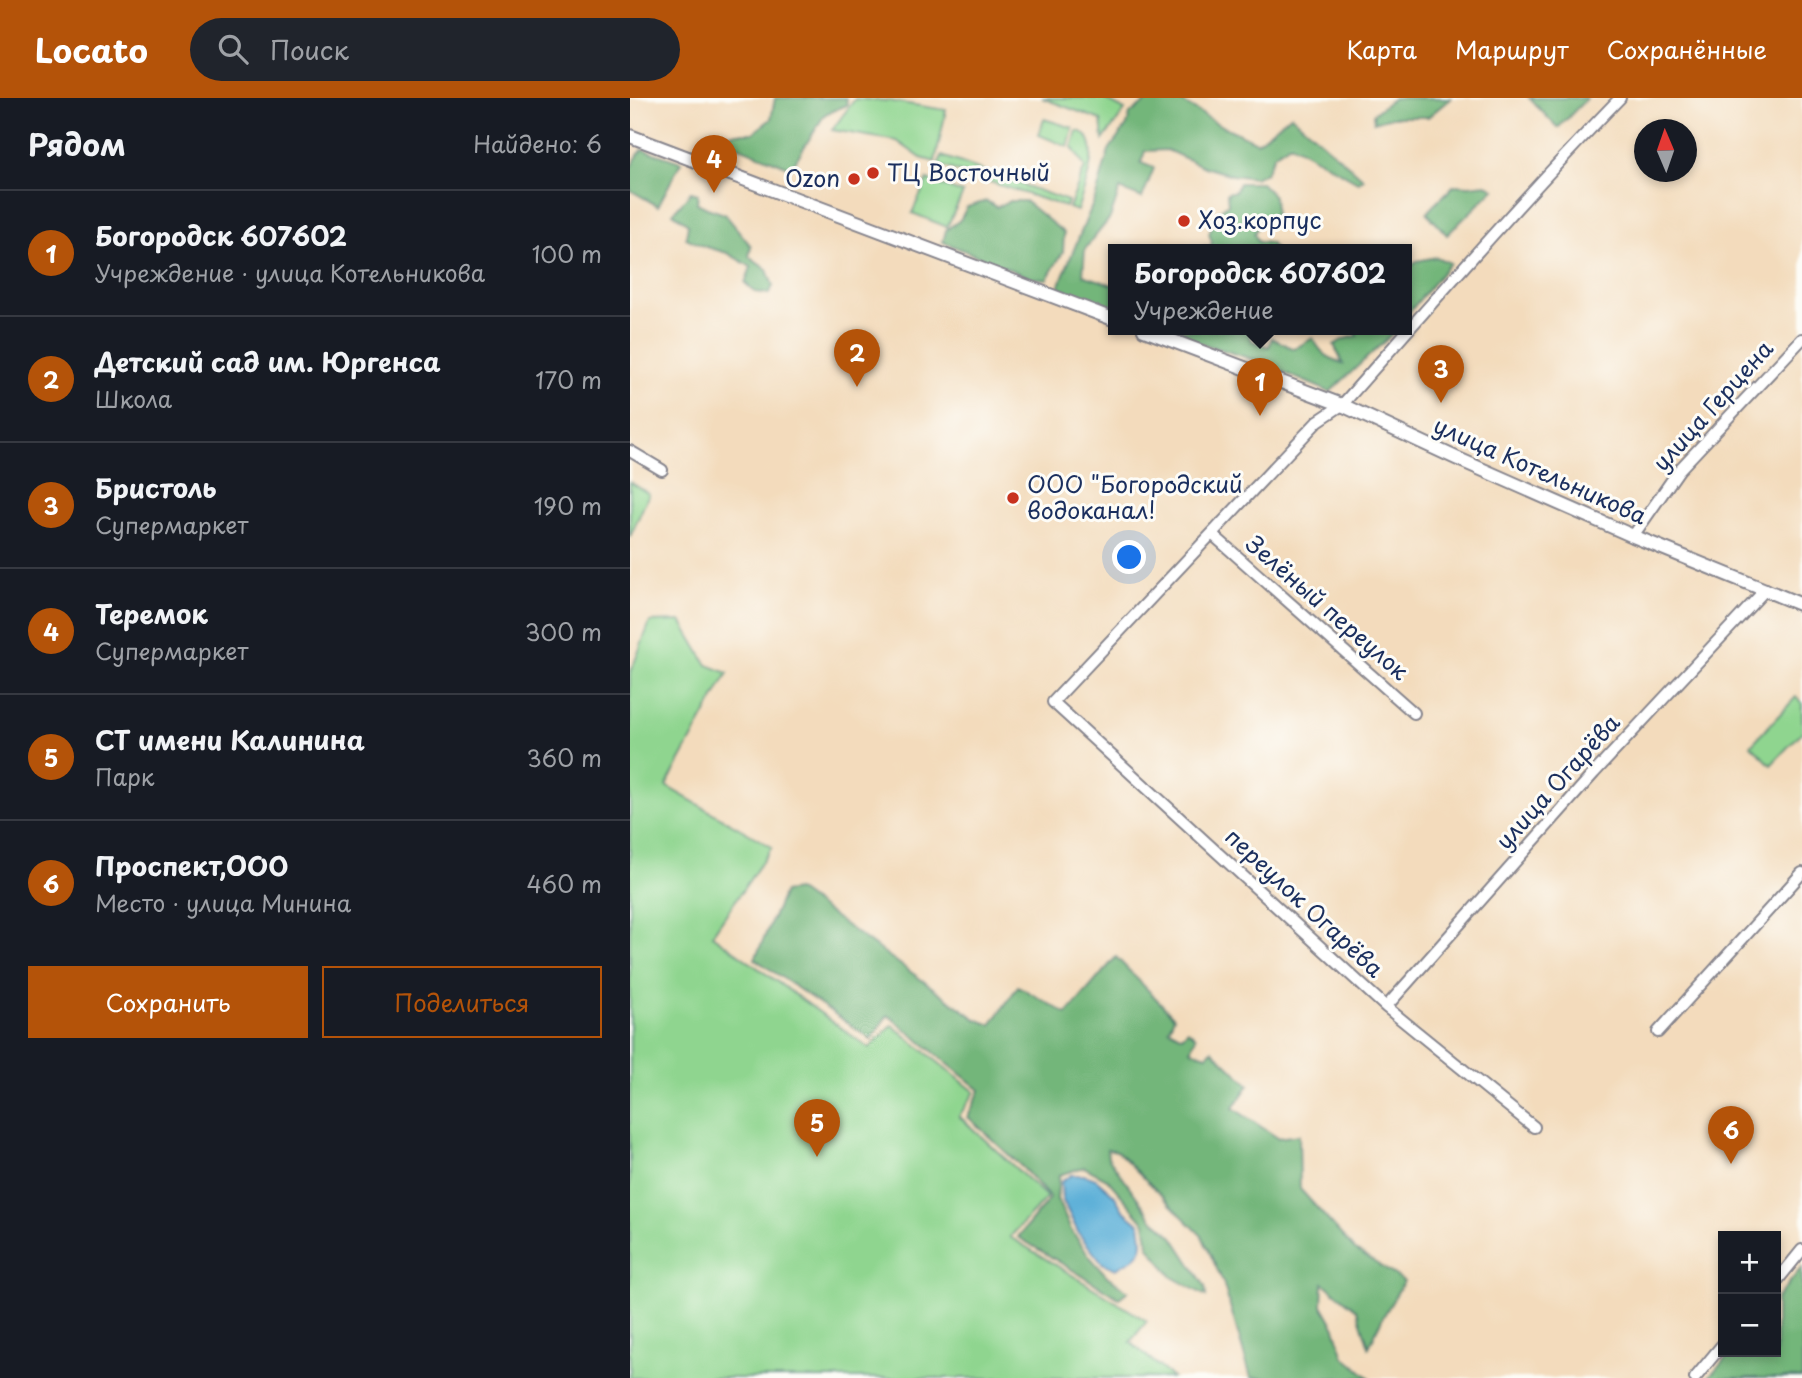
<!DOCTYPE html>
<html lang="ru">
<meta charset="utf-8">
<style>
body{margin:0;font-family:"Playpen Sans",sans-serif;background:#20242c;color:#f1f3f6}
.controls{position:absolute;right:21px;bottom:21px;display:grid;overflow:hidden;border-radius:0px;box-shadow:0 4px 10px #0003}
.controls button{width:63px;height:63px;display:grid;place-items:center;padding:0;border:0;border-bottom:2px solid #363941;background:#171b24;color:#f1f3f6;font:35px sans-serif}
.compass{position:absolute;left:1004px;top:21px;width:63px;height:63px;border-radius:50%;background:#171b24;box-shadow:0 4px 10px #0003;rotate:358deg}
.you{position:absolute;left:500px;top:460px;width:24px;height:24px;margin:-18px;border:5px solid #fff;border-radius:50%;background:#1a73e8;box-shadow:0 0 0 10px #1a73e833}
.badge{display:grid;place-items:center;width:46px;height:46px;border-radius:50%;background:#b45309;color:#fff;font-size:23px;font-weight:700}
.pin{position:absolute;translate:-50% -58px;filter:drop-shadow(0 2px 4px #0008)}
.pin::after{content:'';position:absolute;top:37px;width:24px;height:21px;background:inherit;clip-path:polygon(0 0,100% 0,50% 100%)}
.popup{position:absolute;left:478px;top:146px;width:304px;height:91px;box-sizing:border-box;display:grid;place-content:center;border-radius:0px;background:#171b24;filter:drop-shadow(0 2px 5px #0005);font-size:23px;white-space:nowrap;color:#9ea1a6}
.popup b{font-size:26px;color:#f1f3f6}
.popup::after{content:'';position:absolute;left:50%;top:100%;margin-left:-14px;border:14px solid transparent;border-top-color:#171b24}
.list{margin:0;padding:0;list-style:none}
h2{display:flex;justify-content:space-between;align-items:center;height:91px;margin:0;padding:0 28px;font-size:30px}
h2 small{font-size:23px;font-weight:400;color:#9ea1a6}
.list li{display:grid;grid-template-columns:46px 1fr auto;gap:21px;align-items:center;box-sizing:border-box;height:126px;padding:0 28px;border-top:2px solid #363941}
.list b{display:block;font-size:26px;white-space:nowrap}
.list p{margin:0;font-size:23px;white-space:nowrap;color:#9ea1a6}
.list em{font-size:23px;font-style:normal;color:#9ea1a6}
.actions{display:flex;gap:14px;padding:21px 28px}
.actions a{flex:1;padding:16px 0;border:2px solid #b45309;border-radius:0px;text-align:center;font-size:24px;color:#b45309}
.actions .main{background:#b45309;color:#fff}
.icon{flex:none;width:38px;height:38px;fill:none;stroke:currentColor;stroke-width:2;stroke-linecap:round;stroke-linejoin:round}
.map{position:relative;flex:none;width:1172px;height:1280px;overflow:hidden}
header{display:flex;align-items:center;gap:42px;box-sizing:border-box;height:98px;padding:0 35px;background:#b45309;color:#fff}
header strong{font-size:33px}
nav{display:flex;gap:38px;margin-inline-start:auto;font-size:24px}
.search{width:490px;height:63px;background:#20242c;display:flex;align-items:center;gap:18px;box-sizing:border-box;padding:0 24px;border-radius:38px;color:#9ea1a6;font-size:26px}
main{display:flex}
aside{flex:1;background:#171b24}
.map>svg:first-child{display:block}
.green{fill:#8fd58f;stroke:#558276;stroke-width:2}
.forest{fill:#73b67a;stroke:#47726c;stroke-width:2}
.water{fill:#5db0d8;stroke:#3c709b;stroke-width:2}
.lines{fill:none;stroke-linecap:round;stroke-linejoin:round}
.minor-casing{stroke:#87858d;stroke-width:14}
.tertiary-casing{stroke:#87858d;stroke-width:16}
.minor{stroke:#fff;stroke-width:10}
.tertiary{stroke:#fff;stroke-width:12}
.poi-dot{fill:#c8321e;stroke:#fdfcf7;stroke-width:2.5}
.labels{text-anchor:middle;stroke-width:6;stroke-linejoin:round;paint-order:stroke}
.poi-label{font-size:23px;fill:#1b2f5e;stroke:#fdfcf7;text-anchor:start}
.street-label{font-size:23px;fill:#1b2f5e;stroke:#fdfcf7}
</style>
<header>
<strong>Locato</strong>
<div class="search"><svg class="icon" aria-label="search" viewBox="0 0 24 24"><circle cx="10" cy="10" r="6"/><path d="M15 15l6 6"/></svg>Поиск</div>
<nav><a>Карта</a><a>Маршрут</a><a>Сохранённые</a></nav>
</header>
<main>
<aside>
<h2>Рядом<small>Найдено: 6</small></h2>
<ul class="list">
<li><span class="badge">1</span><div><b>Богородск 607602</b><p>Учреждение · улица Котельникова</p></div><em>100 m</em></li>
<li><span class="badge">2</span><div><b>Детский сад им. Юргенса</b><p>Школа</p></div><em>170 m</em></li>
<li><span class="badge">3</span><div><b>Бристоль</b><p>Супермаркет</p></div><em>190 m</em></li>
<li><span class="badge">4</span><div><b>Теремок</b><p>Супермаркет</p></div><em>300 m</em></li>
<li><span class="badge">5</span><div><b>СТ имени Калинина</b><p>Парк</p></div><em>360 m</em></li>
<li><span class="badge">6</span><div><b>Проспект,ООО</b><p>Место · улица Минина</p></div><em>460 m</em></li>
</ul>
<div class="actions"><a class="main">Сохранить</a><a>Поделиться</a></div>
</aside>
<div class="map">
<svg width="1172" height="1280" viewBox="0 0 1172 1280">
<rect width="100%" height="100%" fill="#fdfcf7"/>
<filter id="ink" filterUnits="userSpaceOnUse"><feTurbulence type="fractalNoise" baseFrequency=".0143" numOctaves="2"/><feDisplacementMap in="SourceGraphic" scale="14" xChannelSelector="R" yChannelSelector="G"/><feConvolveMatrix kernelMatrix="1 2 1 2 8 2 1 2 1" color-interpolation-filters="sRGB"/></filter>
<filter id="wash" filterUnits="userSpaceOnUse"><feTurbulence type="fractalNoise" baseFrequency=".00686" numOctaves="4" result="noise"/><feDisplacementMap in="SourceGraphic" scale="28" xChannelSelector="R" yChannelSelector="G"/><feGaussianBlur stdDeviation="1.57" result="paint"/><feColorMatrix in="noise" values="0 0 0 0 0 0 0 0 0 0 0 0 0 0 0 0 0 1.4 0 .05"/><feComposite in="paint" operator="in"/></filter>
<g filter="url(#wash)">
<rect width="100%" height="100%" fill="#f3dbbc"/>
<!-- green -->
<path class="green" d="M412,0H473L495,12L473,42L471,22Z
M225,1L259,3L316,12L305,64L291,60L267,43L202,32Z
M414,21L443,30L438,49L409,37Z
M447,33C477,38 452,95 447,113L439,110L455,69L442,49Z
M312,58L438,103L436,109L308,67Z
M297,82L333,95L317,129L282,115Z
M0,384L19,396L0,439Z
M51,523L77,567L98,575L36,688L142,749L82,837L239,950L262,927L345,994L329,1018L417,1099L380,1139L517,1223L500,1244L543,1280H0V576L20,524Z
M1166,599L1172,605V634L1141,667L1121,647Z"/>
<!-- forest -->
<path class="forest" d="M145,0H216L217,7L195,16L161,70L87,40L104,35H123L141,21Z
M521,0H546L590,27L627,44L661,17L734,81L728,84L660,46L644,57L636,75L624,80L602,77L577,70L537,52L515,53L511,65L524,70L512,100L490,91L480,120L455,151L453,177L483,187V210L428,190L466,98L479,52L497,27L500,16Z
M764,0H821L798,19H762L744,24L743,16Z
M899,0H957L928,30Z
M12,51L51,64L28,108L0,92V70Z
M609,85H631L644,98L645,117L635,121L625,122L629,126L624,136L628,144L640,145L646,152H572L574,148L580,149L582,144L579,136L587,115L598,106L597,95L606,93Z
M856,86L864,91L817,137L797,115C805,104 815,98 824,87L839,88Z
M61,94L68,96L67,105L77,110L95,116L121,148L119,159L137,172L143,188L139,196L125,194L115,185L121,169L97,155L73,148L56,140L58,126L43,115Z
M356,103L367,109L380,103H395L434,135L433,154L417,181L401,180L313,144L316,132L330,122L337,109Z
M806,159L820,165L777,217V172L787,163Z
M536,232H618L622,243L639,249L642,240L664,251L683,240C691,256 697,259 713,266L704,247L714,241L727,238L724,232H765L756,242L700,294L622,261L554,240Z
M167,792L346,921L361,927L388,888L437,916L486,859L544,919L539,931L552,938L558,932L566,939L561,952L577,957L582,952L619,987L603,1010L648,1040L669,1037L670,1091L724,1151L774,1183L753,1219L739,1249L727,1212L693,1185L692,1207L705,1230L714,1259L740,1280H621L593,1184L572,1138L487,1053L477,1051L478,1059L522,1120L543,1139L575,1188L576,1198L542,1179L519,1149L515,1125L477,1081L454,1069L429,1077L427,1101L441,1132L461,1160L477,1178L498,1193L489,1200L388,1139L420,1100L393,1070L338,1019L350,992L258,917L241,941L125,861L154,794Z
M1172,1169V1280H1078L1101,1254H1146V1201Z"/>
<!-- water -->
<path class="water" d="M441,1077H455L466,1081L484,1097L493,1112L510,1126C515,1156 512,1156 486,1171L472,1165L449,1136L432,1101L431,1084Z"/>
</g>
<g filter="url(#ink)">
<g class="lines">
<!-- minor casing -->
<g class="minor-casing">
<path id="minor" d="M0,353L32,372
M582,436L784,615
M1003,438L1049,372L1172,241
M756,909L964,675L1136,491
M1028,934L1172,775
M904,1029L756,909L423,604L688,323L712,307C804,203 894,99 990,0
M1146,1184L1172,1152
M1065,1280L1093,1246"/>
</g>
<!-- tertiary casing -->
<g class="tertiary-casing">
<path id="tertiary" d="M0,38L483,221
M514,232L712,307L826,360L1003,438L1172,507"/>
</g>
<!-- minor -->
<use href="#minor" class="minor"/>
<!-- tertiary -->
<use href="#tertiary" class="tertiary"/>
</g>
</g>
<!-- markers -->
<g class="poi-dot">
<circle cx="243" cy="75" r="7"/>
<circle cx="224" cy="81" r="7"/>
<circle cx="554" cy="123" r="7"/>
<circle cx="383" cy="400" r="7"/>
</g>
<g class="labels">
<!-- poi labels -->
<g class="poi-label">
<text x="257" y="83">ТЦ Восточный</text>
<text x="210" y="89" text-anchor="end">Ozon</text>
<text x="568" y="131">Хоз.корпус</text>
<text x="397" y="395">ООО "Богородский<tspan x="397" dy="26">водоканал!</tspan></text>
</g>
<!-- street labels -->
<g class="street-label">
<text transform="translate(1083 308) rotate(-48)" y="8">улица Герцена</text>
<text transform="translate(910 373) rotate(24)" y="8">улица Котельникова</text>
<text transform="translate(697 510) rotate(41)" y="8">Зелёный переулок</text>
<text transform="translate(928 684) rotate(-48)" y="8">улица Огарёва</text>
<text transform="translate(674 805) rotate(43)" y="8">переулок Огарёва</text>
</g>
</g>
</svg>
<div class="controls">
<button>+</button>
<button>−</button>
</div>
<svg class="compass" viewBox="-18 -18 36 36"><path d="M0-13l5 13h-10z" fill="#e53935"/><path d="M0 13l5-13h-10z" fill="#9ea1a6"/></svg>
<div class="you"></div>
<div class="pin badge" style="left:630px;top:318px">1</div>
<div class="popup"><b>Богородск 607602</b>Учреждение</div>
<div class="pin badge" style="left:227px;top:289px">2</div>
<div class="pin badge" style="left:811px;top:305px">3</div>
<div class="pin badge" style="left:84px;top:95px">4</div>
<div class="pin badge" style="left:187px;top:1059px">5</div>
<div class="pin badge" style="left:1101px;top:1066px">6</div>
</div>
</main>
